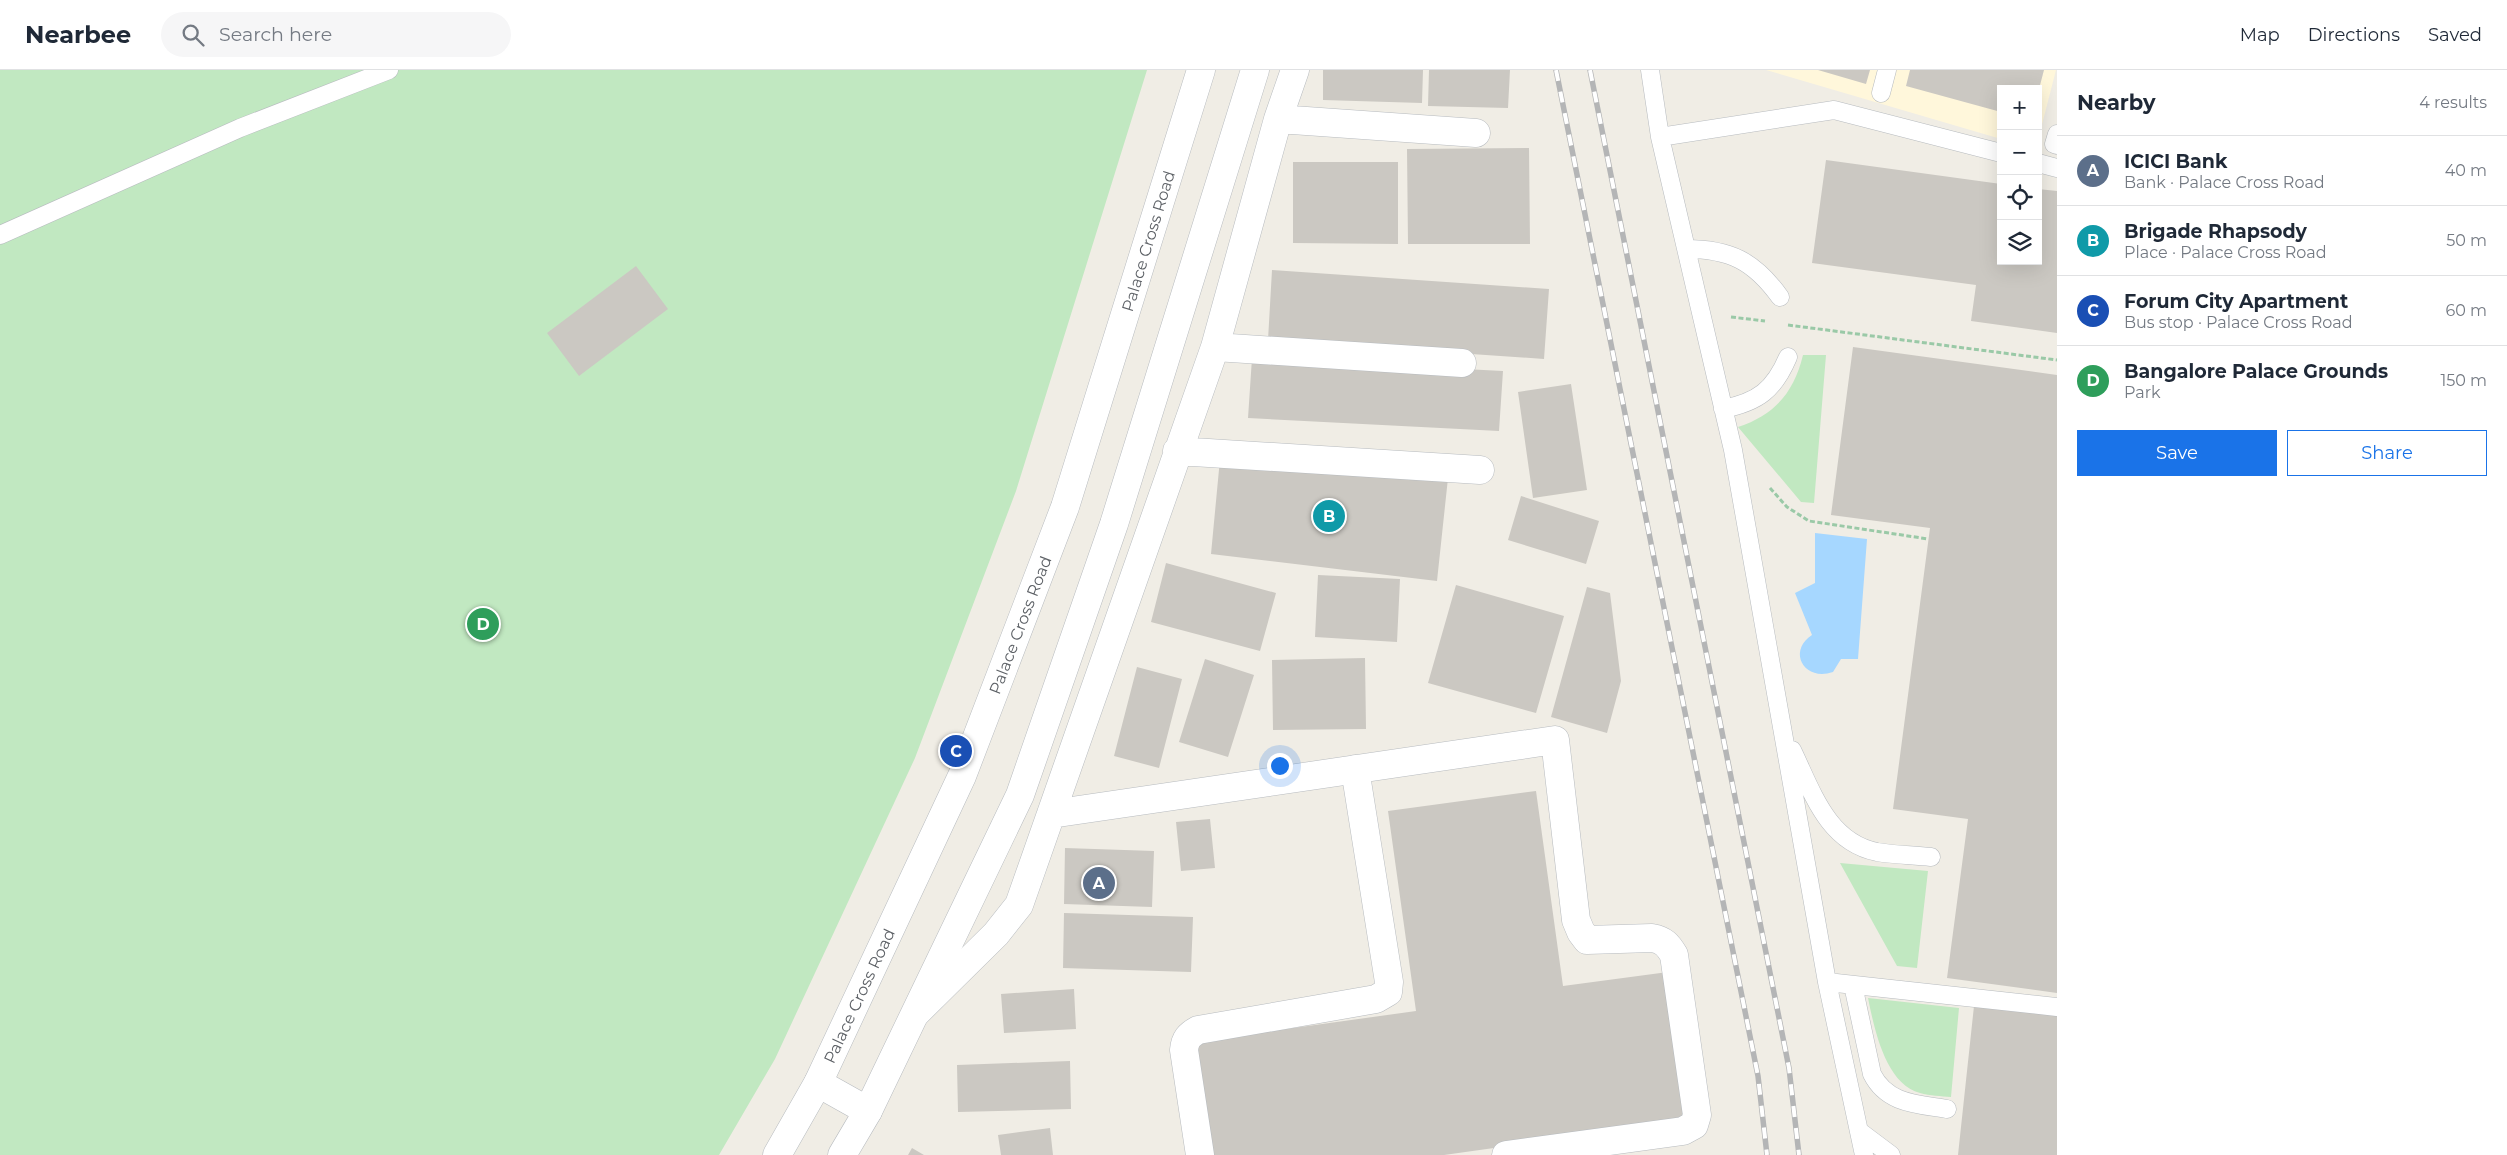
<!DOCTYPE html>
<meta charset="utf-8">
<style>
body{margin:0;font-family:Montserrat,sans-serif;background:#f6f6f7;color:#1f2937}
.controls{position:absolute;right:15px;top:15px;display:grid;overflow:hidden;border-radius:0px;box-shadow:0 5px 20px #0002}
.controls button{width:45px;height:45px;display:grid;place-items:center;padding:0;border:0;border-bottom:1px solid #e0e1e3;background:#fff;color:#1f2937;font:25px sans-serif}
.you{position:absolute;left:1279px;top:695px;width:18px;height:18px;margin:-12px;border:4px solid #fff;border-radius:50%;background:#1a73e8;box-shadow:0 0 0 8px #1a73e833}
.badge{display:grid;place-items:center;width:32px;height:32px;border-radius:50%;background:#1a73e8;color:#fff;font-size:16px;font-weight:700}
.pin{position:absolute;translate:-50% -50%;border:2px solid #fff;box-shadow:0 1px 5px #0006}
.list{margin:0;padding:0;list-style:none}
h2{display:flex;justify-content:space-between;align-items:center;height:65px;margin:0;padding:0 20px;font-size:21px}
h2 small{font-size:16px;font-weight:400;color:#747a83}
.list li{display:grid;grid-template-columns:32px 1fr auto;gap:15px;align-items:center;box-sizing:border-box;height:70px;padding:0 20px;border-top:1px solid #e0e1e3}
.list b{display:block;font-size:19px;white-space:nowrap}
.list p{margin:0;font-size:16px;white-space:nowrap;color:#747a83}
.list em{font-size:16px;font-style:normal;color:#747a83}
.actions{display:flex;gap:10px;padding:15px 20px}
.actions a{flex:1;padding:11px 0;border:1px solid #1a73e8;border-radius:0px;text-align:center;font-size:18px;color:#1a73e8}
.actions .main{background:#1a73e8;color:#fff}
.icon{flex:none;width:28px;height:28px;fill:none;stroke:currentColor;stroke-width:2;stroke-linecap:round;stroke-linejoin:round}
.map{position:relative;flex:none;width:2057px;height:1085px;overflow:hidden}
header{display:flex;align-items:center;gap:30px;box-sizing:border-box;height:70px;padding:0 25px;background:#fff;border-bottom:1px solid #e0e1e3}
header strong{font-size:24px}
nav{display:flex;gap:28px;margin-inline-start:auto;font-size:18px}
.search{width:350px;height:45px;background:#f6f6f7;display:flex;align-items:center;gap:12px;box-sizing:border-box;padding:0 18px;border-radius:28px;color:#747a83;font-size:19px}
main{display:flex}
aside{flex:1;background:#fff}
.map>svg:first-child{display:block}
.commercial{fill:#fff7db}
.green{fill:#c1e8c1}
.water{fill:#a6d7ff}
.building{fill:#cbc8c2}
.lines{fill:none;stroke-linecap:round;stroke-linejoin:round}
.service-casing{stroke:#b7bbbf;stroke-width:19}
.minor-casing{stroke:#b7bbbf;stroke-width:29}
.tertiary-casing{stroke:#b7bbbf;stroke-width:29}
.path{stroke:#9ac9a7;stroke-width:3;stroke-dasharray:5 2.5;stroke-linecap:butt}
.service{stroke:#fff;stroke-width:18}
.minor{stroke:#fff;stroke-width:28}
.tertiary{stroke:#fff;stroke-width:28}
.rail-casing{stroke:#b4b5b6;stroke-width:5.5}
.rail{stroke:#fff;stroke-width:4;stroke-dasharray:11;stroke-linecap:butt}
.labels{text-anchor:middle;stroke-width:5;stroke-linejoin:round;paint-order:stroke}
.street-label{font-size:16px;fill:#5d6166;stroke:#fff}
</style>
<header>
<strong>Nearbee</strong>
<div class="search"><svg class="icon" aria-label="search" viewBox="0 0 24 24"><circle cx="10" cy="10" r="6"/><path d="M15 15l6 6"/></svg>Search here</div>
<nav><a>Map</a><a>Directions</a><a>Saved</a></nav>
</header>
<main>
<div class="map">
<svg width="2057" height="1085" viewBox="0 0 2057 1085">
<rect width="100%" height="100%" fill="#f0ede5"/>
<!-- commercial -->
<path class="commercial" d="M1766,0H2056L2038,70V19H2001V69Z"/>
<!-- green -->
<path class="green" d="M0,0H1147L1016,421L915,688L775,989L719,1085H0Z
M1803,285H1826L1814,433L1801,432L1738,357C1775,345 1794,322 1803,285Z
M1840,793L1928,801L1917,898L1897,896Z
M1868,928L1959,938L1951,1027C1941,1026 1930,1026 1920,1023C1885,1014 1874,957 1868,928Z"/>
<!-- water -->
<path class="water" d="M1815,463L1867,469L1858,589H1841L1833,602C1804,612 1787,581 1812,565L1795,523L1815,513Z"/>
<!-- building -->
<path class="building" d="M1323,0H1423L1422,33L1323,30Z
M1429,0H1510L1508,38L1428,36Z
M1818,0H1870L1866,14Z
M1910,0H2044L2039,19H2001V42L1906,16Z
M1529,78L1530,174H1408L1407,79Z
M1826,90L2001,114V191H2038V119L2057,121V263L1971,251L1976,215L1812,193Z
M1293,92H1398V174L1293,173Z
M636,196L668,239L579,306L547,263Z
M1272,200L1549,219L1544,289L1268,270Z
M1853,277L2057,305V923L1947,908L1968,749L1893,739L1930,458L1831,445Z
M1252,288L1503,301L1499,361L1248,348Z
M1571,314L1587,420L1533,428L1518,322Z
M1220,389L1448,408L1437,511L1211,484Z
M1521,426L1599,451L1586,494L1508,470Z
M1166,493L1276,523L1260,581L1151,552Z
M1318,505L1400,509L1397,572L1315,567Z
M1456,515L1564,546L1536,643L1428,613Z
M1587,517L1610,523L1621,611L1607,663L1551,647Z
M1365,588L1366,659L1273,660L1272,590Z
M1205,589L1254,605L1228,687L1179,672Z
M1137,597L1182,609L1159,698L1114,686Z
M1536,721L1563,916L1668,902L1689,1051L1444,1085H1209L1193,972L1416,941L1388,741Z
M1210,749L1215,798L1181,801L1176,752Z
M1065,778L1154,781L1152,837L1064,834Z
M1064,843L1193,847L1191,902L1063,898Z
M1074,919L1076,959L1004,963L1001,924Z
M1974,936L2057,945V1085H1958Z
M1070,991L1071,1039L958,1042L957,995Z
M1050,1058L1053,1085H1001L998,1065Z
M912,1078L924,1085H908Z"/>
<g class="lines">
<!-- service casing -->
<g class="service-casing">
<path id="service" d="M1650,0L1660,67L1733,380L1827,912L1864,1085
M1881,23L1887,0
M2057,64L2054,74L2057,75
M1660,67L1834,40L2001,83
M2038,93L2057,98
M0,165L240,58L389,0
M1686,179C1730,179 1754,191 1780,227
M1723,339C1758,332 1774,320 1788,287
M1792,680C1812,721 1827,772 1877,782C1895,785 1913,785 1931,787
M1827,912L2057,937
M1853,915L1872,1004C1887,1034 1917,1034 1947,1039
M1859,1061L1891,1085"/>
</g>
<!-- minor casing -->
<g class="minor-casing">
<path id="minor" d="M1278,49L1476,63
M1215,277L1462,293
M1177,381L1480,400
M1051,744L1555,670L1576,850L1581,862L1587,870L1652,868C1664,870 1668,875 1674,885L1697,1045L1694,1055L1683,1061L1506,1085
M916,943L996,864L1019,835L1215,277L1278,49L1295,0
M818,1013L868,1041
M1200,1085L1184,980C1185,969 1189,965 1198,960L1376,929L1388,922L1389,912L1355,699"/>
</g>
<!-- tertiary casing -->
<g class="tertiary-casing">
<path id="tertiary" d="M777,1085L818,1013L962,706L1065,437L1201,0
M842,1085L868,1041L1020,725L1114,454L1255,0"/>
</g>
<!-- path -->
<path class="path" d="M1731,247L1765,251
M1788,255L2057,290
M1770,418L1787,437L1809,451L1928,469"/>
<!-- service -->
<use href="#service" class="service"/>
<!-- minor -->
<use href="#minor" class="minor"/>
<!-- tertiary -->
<use href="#tertiary" class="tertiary"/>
<!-- rail casing -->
<g class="rail-casing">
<path id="rail" d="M1556,0L1758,1006L1767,1085
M1590,0L1789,998L1799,1085"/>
</g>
<!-- rail -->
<use href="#rail" class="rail"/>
</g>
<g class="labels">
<!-- street labels -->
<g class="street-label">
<text transform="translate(1148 171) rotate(-73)" y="6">Palace Cross Road</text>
<text transform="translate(1020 555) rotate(-69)" y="6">Palace Cross Road</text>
<text transform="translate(859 926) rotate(-65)" y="6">Palace Cross Road</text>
</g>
</g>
</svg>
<div class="controls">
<button>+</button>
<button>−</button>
<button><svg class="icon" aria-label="locate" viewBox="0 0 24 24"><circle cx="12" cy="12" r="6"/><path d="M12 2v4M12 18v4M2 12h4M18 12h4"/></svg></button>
<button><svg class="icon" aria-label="layers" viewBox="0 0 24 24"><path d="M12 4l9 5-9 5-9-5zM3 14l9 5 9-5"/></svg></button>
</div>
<div class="you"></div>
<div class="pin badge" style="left:1099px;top:813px;background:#5c6f8a">A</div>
<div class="pin badge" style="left:1329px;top:446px;background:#0f9aa8">B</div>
<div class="pin badge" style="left:956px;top:681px;background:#1a4fb4">C</div>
<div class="pin badge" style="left:483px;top:554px;background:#2e9e5b">D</div>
</div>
<aside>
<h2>Nearby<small>4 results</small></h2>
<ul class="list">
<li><span class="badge" style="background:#5c6f8a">A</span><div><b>ICICI Bank</b><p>Bank · Palace Cross Road</p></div><em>40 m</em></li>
<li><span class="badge" style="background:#0f9aa8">B</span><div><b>Brigade Rhapsody</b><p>Place · Palace Cross Road</p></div><em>50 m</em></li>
<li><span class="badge" style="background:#1a4fb4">C</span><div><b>Forum City Apartment</b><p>Bus stop · Palace Cross Road</p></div><em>60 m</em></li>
<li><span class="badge" style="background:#2e9e5b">D</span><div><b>Bangalore Palace Grounds</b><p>Park</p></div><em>150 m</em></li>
</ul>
<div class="actions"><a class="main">Save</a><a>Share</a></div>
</aside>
</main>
